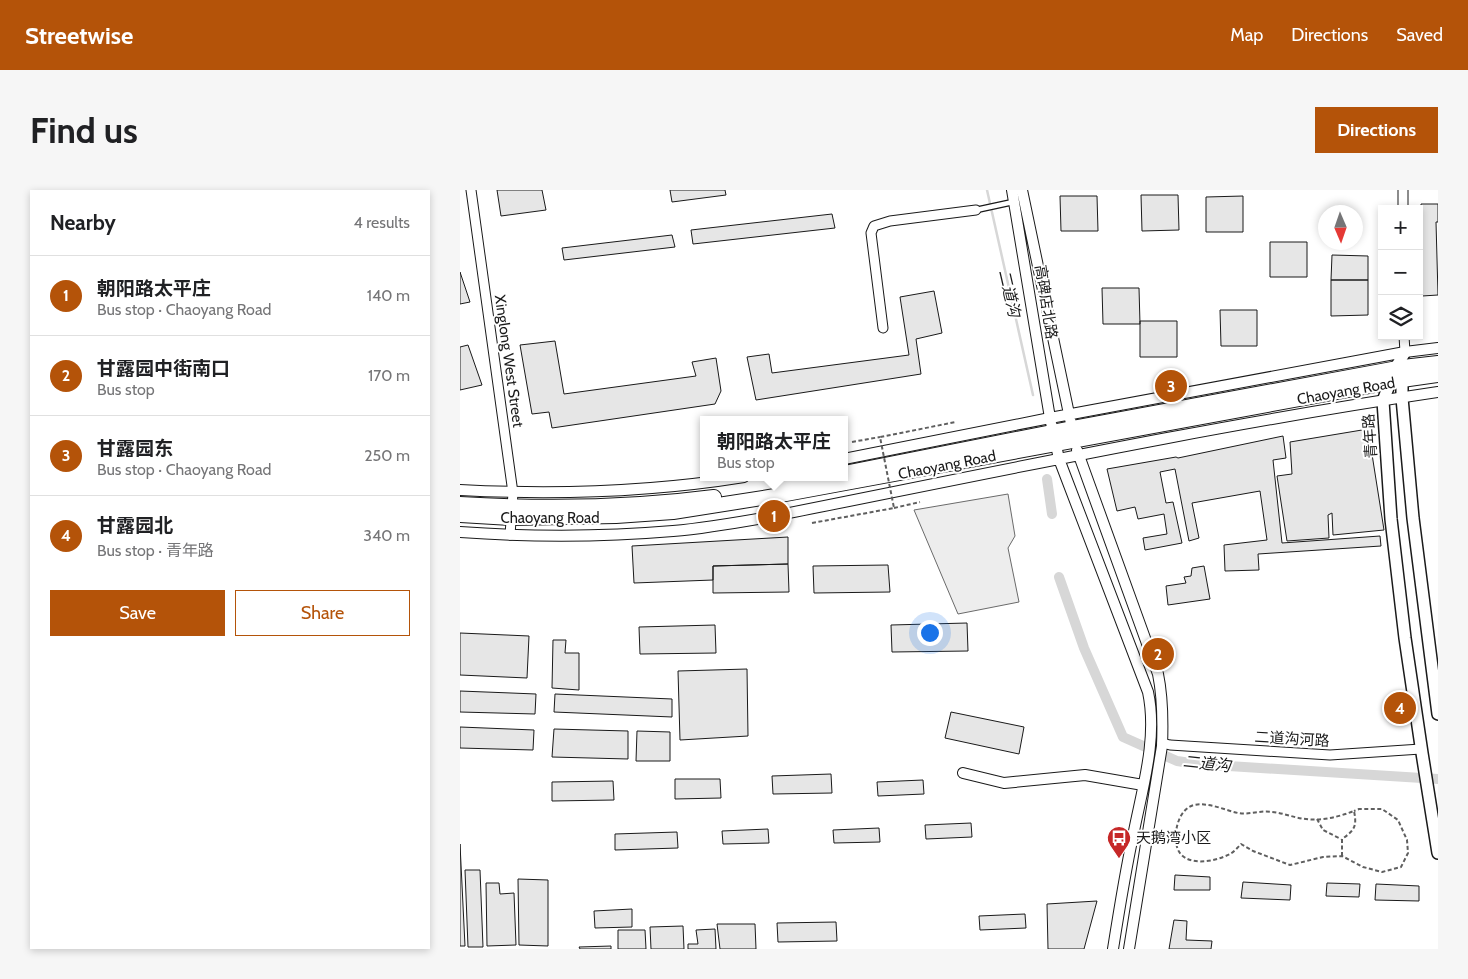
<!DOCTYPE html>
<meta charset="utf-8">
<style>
body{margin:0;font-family:Cabin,"Noto Sans SC",sans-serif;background:#f6f6f6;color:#202124}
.controls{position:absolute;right:15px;top:15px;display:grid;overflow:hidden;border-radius:0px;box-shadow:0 2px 8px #0003}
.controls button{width:45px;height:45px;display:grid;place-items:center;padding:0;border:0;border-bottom:1px solid #e0e0e0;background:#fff;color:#202124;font:25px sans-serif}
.compass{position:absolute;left:858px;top:15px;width:45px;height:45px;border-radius:50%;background:#fff;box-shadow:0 2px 8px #0003;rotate:178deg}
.you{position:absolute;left:469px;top:442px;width:18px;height:18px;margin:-12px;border:4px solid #fff;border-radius:50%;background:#1a73e8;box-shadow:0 0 0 8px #1a73e833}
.badge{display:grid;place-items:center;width:32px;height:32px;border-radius:50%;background:#b45309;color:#fff;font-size:16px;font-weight:700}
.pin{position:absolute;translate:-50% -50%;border:2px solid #fff;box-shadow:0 1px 5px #0006}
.popup{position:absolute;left:240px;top:226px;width:148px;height:65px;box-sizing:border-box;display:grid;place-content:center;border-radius:0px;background:#fff;filter:drop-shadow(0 1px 4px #0005);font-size:16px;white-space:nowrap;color:#757577}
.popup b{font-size:19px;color:#202124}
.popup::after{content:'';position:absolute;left:50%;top:100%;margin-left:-10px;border:10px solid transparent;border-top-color:#fff}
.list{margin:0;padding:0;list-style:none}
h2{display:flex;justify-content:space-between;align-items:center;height:65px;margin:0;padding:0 20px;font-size:21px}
h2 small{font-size:16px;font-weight:400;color:#757577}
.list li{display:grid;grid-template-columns:32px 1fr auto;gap:15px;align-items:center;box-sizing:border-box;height:80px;padding:0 20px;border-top:1px solid #e0e0e0}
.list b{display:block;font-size:19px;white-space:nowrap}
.list p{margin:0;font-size:16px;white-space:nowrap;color:#757577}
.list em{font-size:16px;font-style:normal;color:#757577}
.actions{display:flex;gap:10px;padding:15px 20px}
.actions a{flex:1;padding:11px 0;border:1px solid #b45309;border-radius:0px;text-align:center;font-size:18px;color:#b45309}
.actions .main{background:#b45309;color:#fff}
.icon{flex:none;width:28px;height:28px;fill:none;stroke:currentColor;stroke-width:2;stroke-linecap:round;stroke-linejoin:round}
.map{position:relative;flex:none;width:978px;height:759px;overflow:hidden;border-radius:0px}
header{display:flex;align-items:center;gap:30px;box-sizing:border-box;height:70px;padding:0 25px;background:#b45309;color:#fff}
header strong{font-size:24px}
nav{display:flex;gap:28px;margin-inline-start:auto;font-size:18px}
.intro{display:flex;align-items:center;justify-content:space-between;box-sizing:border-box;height:120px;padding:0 30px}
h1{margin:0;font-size:35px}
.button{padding:12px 22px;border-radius:0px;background:#b45309;color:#fff;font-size:18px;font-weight:700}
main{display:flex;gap:30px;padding:0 30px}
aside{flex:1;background:#fff;border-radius:0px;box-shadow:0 2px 8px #0003}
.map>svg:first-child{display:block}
.built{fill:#ededed;stroke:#6a6a6a}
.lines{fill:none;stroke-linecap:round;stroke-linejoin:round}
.stream{stroke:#d7d7d7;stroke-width:2.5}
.canal{stroke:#d7d7d7;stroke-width:10}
.building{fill:#e6e6e6;stroke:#1a1a1a}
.service-casing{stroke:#1a1a1a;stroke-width:7}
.minor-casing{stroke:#1a1a1a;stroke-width:11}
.tertiary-casing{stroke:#1a1a1a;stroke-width:12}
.secondary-casing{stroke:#1a1a1a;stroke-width:14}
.trunk-casing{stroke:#1a1a1a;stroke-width:16}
.path{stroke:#5f5f5f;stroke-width:2;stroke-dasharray:4 2.5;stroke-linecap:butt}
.service{stroke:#fff;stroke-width:4.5}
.minor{stroke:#fff;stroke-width:9}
.tertiary{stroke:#fff;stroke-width:10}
.secondary{stroke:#fff;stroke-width:11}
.trunk{stroke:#fff;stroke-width:14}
.path-bridge{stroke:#5f5f5f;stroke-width:2;stroke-dasharray:4 2.5;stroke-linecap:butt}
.labels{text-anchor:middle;stroke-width:4;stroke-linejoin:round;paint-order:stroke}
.street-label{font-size:15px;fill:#1a1a1a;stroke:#fff}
.poi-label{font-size:15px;fill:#1a1a1a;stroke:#fff;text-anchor:start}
.water-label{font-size:16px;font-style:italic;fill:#1a1a1a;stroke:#fff}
</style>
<header>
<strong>Streetwise</strong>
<nav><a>Map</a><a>Directions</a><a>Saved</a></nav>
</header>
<div class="intro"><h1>Find us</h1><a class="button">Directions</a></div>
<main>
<aside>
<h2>Nearby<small>4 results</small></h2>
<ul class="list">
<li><span class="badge">1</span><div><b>朝阳路太平庄</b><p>Bus stop · Chaoyang Road</p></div><em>140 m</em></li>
<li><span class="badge">2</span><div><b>甘露园中街南口</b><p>Bus stop</p></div><em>170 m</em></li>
<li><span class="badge">3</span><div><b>甘露园东</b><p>Bus stop · Chaoyang Road</p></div><em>250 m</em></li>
<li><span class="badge">4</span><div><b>甘露园北</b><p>Bus stop · 青年路</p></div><em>340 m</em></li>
</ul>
<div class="actions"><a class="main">Save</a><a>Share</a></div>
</aside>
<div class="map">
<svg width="978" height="759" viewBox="0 0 978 759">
<rect width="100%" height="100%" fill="#fff"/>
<!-- built -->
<path class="built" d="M548,304L555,346L548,358L559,412L498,424L454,320Z"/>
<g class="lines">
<!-- stream -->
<path class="stream" d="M527,0L573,205"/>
<!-- canal -->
<path class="canal" d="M587,289L592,324
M599,387L624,458L663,547L717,571L737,574L978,589"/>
</g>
<!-- building -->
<path class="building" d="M37,0H82L86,20L41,26Z
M210,0H265L266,5L212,12Z
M681,5H718L719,40L682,41Z
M600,6H637L638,41H601Z
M783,6V42H746V7Z
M961,14H978V32H976L978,105L962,106Z
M372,24L375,38L233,54L231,40Z
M212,45L215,57L104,70L102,58Z
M810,52H847V87H810Z
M872,65L908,66V90H871Z
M0,82L10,112L0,114Z
M871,90H908V125L871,126Z
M642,98H679L680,134H643Z
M474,101L482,143L456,149L461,184L296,210L287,167L309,164L312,183L449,165L440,107Z
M760,120H797V156H761Z
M680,131H717V167H680Z
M95,151L104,204L236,186L232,172L256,168L261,201L255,214L92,238L89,222L72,224L60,155Z
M8,155L22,195L0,200V157Z
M908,239L924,340L873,345L872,323L868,325L869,348L827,351L817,286L832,284L830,252Z
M823,246L826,268L813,270L822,353L920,346L921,356L798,364L799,380L765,381L764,355L807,350L800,301L732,313L739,348L729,351L715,279L700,282L706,313L713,312L722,353L685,360L683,348L707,344L704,324L678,329L675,317L657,321L647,279L716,267L718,268Z
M328,347V374L253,376V390L174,393L172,356Z
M328,374L329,402L253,403V376Z
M428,375L430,402L354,403L353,376Z
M744,376L750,409L708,415L706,396L726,393L724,387L731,386L732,378Z
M507,433L508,461L432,462L431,435Z
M255,435L256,463L180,464L179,437Z
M0,443L69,446L67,488L0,485Z
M93,450H106L105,463H119V500L92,498Z
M287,479L288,546L220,550L218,481Z
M0,501L76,504L75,524L0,522Z
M95,504L212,509V527L94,522Z
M491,522L564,537L559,564L485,548Z
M0,537L74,540L73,560L0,558Z
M94,539L168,541V569L92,567Z
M177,541L210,542V571H176Z
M371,584L372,603L313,604L312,586Z
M215,589H260L261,608L215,609Z
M463,590L464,604L418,606L417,592Z
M153,591L154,610L92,611V592Z
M511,633L512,647L466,649L465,635Z
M419,638L420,652L374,653L373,640Z
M308,639L309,653L263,654L262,641Z
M217,642L218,658L155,660V644Z
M0,654L5,756H0Z
M5,680H20L23,757H8Z
M715,685L750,687V700H714Z
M58,689L88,690V756L59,755Z
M783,692L831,695L830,710L781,708Z
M26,693H39L40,704L54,703L56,755L27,756Z
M867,693L900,694L899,707L866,706Z
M916,694L959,696V711L915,710Z
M637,711L624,759H588L587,714Z
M172,719V737L135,738L134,721Z
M565,724L566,738L520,740L519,726Z
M714,730L727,731L726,750L752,751L751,759H709Z
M376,732L377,751L318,752L317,733Z
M257,734H295L296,759H260Z
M223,736L224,759H191L190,737Z
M255,739L256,759H228V754H238L236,740Z
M158,740H185L186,759H158Z
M151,756V759H120L119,757Z"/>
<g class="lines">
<!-- service casing -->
<g class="service-casing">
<path id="service" d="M516,20L553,12"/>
</g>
<!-- minor casing -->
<g class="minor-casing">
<path id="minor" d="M11,0L53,303L50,345
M943,0V19
M423,138L411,43L414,36L430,31L516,20
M944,146L945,162
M702,553L710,555L870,565L961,559"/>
</g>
<!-- tertiary casing -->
<g class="tertiary-casing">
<path id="tertiary" d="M552,0L590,228L599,269L688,502C698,549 682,599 673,646C665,683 659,721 653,759
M562,0L613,243
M617,260L698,484C703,508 703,531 702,556L669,759
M384,269L590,228L945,162L978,158
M0,300C95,305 191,302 284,287
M0,342C70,347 142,347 213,341C247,338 281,332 314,326C535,282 755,235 978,202
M503,583L544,593L625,585L683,595"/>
</g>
<!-- secondary casing -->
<g class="secondary-casing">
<path id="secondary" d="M945,162L935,179L923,211L931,329L945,448L962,563L978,663
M942,184V208L953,328L978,524"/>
</g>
<!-- trunk casing -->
<g class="trunk-casing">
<path id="trunk" d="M384,283L612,238L943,177L978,173
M320,296L363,287
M0,314C85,319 170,318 254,307
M0,325L51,328L156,326L213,322L315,306L942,190L978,185"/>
</g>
<!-- path -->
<path class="path" d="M392,252L420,247
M434,318L460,312
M857,629L863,640L881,649
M698,644L715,650
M882,666V649C895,640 897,636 894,621C878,627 862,631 846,629C834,628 824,623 812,622C801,620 789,625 778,623C764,620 749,612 734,615C718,619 713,644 717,657C723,678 755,672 770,664C774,662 777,658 781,654L793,661L830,675L863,667L882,666L903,677L922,682L941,677L948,663L947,650L938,630L922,619H899L894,621"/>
<!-- service -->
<use href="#service" class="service"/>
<!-- minor -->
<use href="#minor" class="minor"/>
<!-- tertiary -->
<use href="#tertiary" class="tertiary"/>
<!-- secondary -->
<use href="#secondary" class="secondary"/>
<!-- trunk -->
<use href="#trunk" class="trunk"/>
<!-- path-bridge -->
<path class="path-bridge" d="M352,333L434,318L420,247L496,232"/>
</g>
<!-- icons -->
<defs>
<g id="bus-pin" transform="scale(1.25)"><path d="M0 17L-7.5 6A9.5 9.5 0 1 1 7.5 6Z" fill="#c62828" stroke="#fff"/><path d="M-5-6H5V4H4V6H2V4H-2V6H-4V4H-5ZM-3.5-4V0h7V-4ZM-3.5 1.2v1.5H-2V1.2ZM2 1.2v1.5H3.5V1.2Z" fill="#fff"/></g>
</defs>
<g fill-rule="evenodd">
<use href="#bus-pin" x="659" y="648"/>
</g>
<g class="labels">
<!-- street labels -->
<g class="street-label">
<text transform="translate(586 112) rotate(81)" y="5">高碑店北路</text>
<text transform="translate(49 171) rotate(82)" y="5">Xinglong West Street</text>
<text transform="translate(886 201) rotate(-10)" y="5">Chaoyang Road</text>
<text transform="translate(910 246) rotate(-94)" y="5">青年路</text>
<text transform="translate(487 275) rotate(-11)" y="5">Chaoyang Road</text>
<text x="90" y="333">Chaoyang Road</text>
<text transform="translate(832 549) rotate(3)" y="5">二道沟河路</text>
</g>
<!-- poi labels -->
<g class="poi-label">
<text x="676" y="653">天鹅湾小区</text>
</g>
<!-- water labels -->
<g class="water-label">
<text transform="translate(550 103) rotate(77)" y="6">二道沟</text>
<text transform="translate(747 573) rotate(6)" y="6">二道沟</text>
</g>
</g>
</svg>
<div class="controls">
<button>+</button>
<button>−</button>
<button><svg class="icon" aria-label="layers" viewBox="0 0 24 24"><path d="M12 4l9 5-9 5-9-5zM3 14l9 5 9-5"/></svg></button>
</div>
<svg class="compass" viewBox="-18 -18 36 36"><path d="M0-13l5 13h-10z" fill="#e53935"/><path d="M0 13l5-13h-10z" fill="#757577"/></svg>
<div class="you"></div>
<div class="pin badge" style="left:314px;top:326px">1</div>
<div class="popup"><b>朝阳路太平庄</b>Bus stop</div>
<div class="pin badge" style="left:698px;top:464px">2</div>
<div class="pin badge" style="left:711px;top:196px">3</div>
<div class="pin badge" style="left:940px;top:518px">4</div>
</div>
</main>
